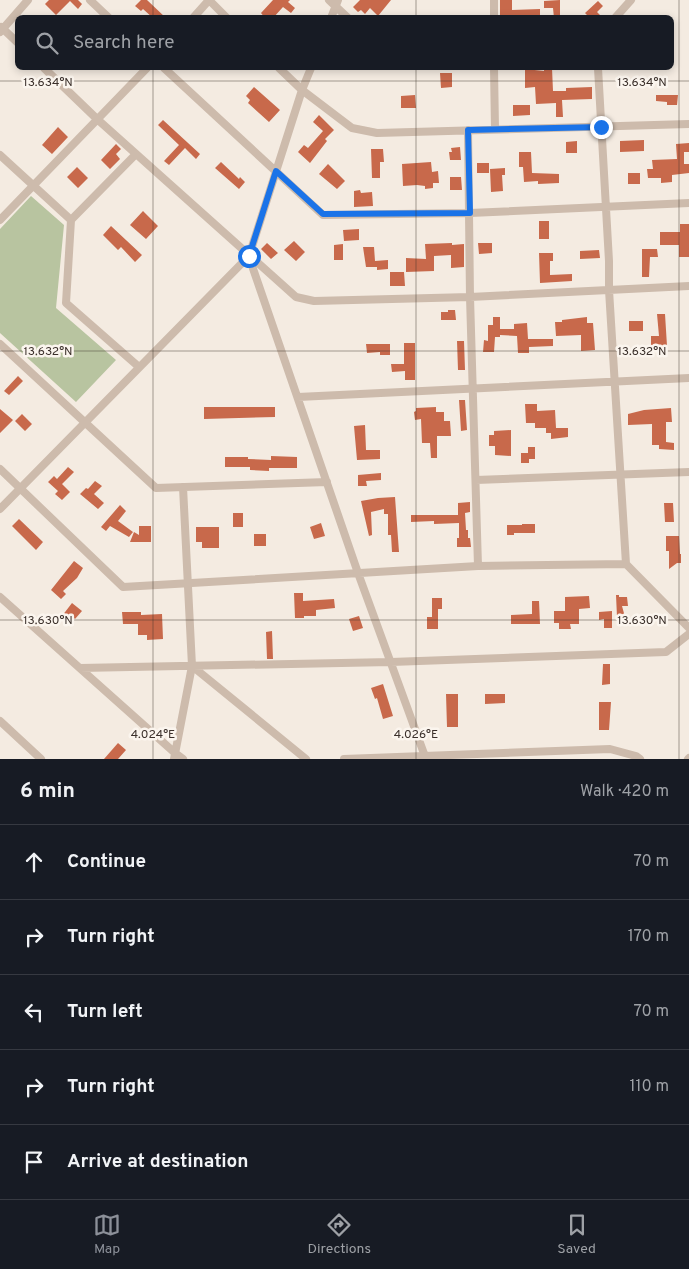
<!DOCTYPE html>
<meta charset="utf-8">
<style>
body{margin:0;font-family:Overpass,sans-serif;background:#20242c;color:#f1f3f6}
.stop{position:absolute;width:15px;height:15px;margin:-11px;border:4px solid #1a73e8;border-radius:50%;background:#fff}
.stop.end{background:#1a73e8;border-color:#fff;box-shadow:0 1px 5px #0008}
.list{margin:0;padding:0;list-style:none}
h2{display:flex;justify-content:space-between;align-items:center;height:65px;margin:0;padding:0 20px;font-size:21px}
h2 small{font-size:16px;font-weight:400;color:#9ea1a6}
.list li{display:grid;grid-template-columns:32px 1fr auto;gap:15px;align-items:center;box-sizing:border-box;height:75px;padding:0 20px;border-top:1px solid #363941}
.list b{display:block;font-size:19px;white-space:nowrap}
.list em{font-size:16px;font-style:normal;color:#9ea1a6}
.icon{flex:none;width:28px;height:28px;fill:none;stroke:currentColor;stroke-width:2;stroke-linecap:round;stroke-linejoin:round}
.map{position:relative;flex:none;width:689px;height:759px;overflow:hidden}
.search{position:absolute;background:#171b24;box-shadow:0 2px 8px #0003;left:15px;right:15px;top:15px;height:55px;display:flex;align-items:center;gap:12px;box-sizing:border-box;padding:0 18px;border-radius:8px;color:#9ea1a6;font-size:19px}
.sheet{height:440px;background:#171b24}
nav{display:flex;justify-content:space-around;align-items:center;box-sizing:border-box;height:70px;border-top:1px solid #363941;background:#171b24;font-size:14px;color:#9ea1a6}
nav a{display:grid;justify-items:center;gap:2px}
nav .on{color:#8c9099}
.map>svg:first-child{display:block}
.green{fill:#b8c4a0}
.building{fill:#c8694b}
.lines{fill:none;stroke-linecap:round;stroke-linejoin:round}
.minor{stroke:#cdbbac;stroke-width:8}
.route{stroke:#1a73e8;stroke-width:6}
.ticks{fill:none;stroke:#3b302b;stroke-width:1;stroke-opacity:0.45}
.ticks-label{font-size:12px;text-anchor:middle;fill:#3b302b;stroke:#fbf5ee;stroke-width:5;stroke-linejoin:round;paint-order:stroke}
</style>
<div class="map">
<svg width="689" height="759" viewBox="0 0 689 759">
<rect width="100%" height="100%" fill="#f4ebe1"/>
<!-- green -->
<path class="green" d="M31,196L64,225L56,308L116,360L76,402L0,333V229Z"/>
<!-- building -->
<path class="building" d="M49,0H78L82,4L78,9L70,1L56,15L45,4Z
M141,0H147L166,18H153L143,9L141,11L135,6Z
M273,0H290L288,2L295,8L291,13L283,7L273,18H265L261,13Z
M360,0H391L378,16L370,8L365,14L361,10L358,12L353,7Z
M500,0H512V10L540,9V16L500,18Z
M560,0V18H554L553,8H544V1Z
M598,1L603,6L597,12L603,18H590L585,13Z
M544,68H552L553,91H566V88L592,87V99L562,100L563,117H556V103L536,104L535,87L525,88V69L544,71Z
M440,73H452V87L441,88Z
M254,87L280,110L269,122L248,103L250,100L246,96Z
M415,95L416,108H401V96Z
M656,95H678L677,105H667V102L656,101Z
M513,105H530V115L513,116Z
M319,115L334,130L325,139L327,141L310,163L298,152L304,145L308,148L323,131L313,122Z
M163,120L200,154L196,159L185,148L169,165L164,161L179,145L158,125Z
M58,127L68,137L52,154L42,145Z
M644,140V151L620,152V141Z
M577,141V153H566V142Z
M689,143V152H684V164H689V173L672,175V182L661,183V178H648L647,169H653L652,160L677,159L676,144Z
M116,144L121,149L116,154L120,159L110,169L101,160Z
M460,147L461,160H450L449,152H452L451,148Z
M371,149H383L384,162H380V178H372Z
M519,152H531L532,173L559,174V183L538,184V181L524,182L523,167H519Z
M221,162L239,179L240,177L245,182L239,189L215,168Z
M431,162L432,172L438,171L439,183H433V188L425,189V186L417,185L403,186L402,164Z
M477,163H489V173H477Z
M328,164L345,181L337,189L319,174Z
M77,167L88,178L78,188L67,177Z
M505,168V175H502L503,191L491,192L490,169Z
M628,173H640V184H628Z
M450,177H461L462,190H450Z
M360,190L361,193L372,192L373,206L354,207V191Z
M143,211L158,226L146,239L130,225Z
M539,221H549V239H539Z
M680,224H689V257H679V245H660V232H680Z
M111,226L142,255L135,262L121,247L118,250L103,235Z
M359,229V240L344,241L343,230Z
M294,241L305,252L296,261L284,250Z
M267,243L278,253L271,259L261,249Z
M452,243V245L464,244V267L451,268V255L434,256V271L406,272V258L426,259L425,244Z
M478,243H492V253L479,254Z
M343,244V260H334V245Z
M363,247H374L375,261L388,260V269L377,270V267H366Z
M642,249H657L658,257H650L649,277H642Z
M599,250L600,258L580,259V251Z
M539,253H553V261H550V275L572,274V281L540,283Z
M390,272H404L405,286H390Z
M448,310H455L456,320H441V312H448Z
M657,314H665L667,346H651V336H659Z
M493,317H500V329H514V324L527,323L528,339H553V346L529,347V353H518L517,336L500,335V337H495L494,352H483L484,340L488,341V325H493Z
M587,317V323H593L595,350L581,351V335L556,336L555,322H562V320Z
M629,321H643V331H629Z
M457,341H464L465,370H458Z
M404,343H415V380H405V371L392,372L391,364H404Z
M366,344H390V355H380V352L367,353Z
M18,376L23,381L9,395L4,391Z
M459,400H465L467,430L461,431Z
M525,404H537V411L555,410L556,428H568V437L551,439V433H546V428H535V423H526Z
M204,407H275V417L204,419Z
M436,407V412H444V421H450L451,436H437V458H431L430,443H422L421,419L415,420L414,412L416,411V408Z
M671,408L672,422H666V442L674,443V450L659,449V445H652V424L628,425V414L644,410Z
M0,409L13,420L0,433Z
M22,414L32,424L25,431L15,421Z
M365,425L366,450H380V459L357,460L354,426Z
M511,430V456L495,455V446H489V435H494V431Z
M528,447H535V459H529V463H521V453H528Z
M271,456L297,457V468H269V471L250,470V467H225V457H248V459L271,460Z
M68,467L74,472L62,484L70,492L62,500L55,494L58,491L48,482L54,476L57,479Z
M381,473V480L366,481L367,486H358V475Z
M95,481L102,486L94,494L104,503L98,509L80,494L86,488L88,489Z
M395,497L399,552H392L391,535H388V514H384V509L371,512L372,535L369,536L361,501L378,498Z
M470,502V512L465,513L466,530H468V538H470L471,547H457V538H459V523L434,524V521L411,522V515H458V503Z
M664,503H673L674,522H665Z
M120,505L126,511L118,521L133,532L129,537L110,526L106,531L101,527Z
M233,513H243V527H233Z
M19,519L43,542L36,550L12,526Z
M321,523L325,536L314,539L310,527Z
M522,524H535V533H514V535H507V525H522Z
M139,526H151V542H130L134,532L139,535Z
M196,527H219V548H202V542H196Z
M254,534H266V546H254Z
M666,536H679L680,554H681V563H677L669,569V551H666Z
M74,561L83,568L77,578L63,591L66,594L61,599L51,590Z
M294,593H303V601L334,599L335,608L316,610V616H304V618H295Z
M616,595H619V597H627L628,606H622L625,617H617Z
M589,596L590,608L579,609V624H570L571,629H559V623H554V611H565V597Z
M432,598H442V609H438V629H427V617H432Z
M532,601H539L540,624H511V615L532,614Z
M72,603L82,611L75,619L71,615L67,621L62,616Z
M612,611V628H604V619L599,620V612Z
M122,612H141V615L162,614L163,639L147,640V635H138V624H123Z
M359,616L363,628L353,631L349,619Z
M272,631L273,659H267L266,632Z
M603,664H610V684L602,685Z
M383,684L393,716L383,719L377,698L375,699L371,688Z
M446,694H458V727H447Z
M485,694H505V703L485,704Z
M599,702H611L609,730H599Z
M118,743L126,750L118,759H104Z"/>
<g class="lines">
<!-- minor -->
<path class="minor" d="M90,0L109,18
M209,0L227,18
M329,0L348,18
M494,0V18
M193,18L209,0
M331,18L338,0
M615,18L631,0
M1,27L18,43
M0,32L28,0
M44,68L97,119L296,297L314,301L470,297L689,286
M164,68L323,215L470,213L689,203
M279,68L302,90L352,128L377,133L689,124
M494,68L495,129
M598,68L609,261V290L626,564
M468,130L470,297L478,566
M136,154L71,220L66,303L139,367
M0,155L71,220
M0,220L147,68
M249,257L358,573L426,759
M0,344L156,488L327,482
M298,397L689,378
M0,469L123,587L478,566L626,564L689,628
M476,480L689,472
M0,509L249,256L302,90L311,68
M0,597L175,753L183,759
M192,666L306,759
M80,668L391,662L666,652L689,634
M0,721L41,759
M174,759L192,666L183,487
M344,759L610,749L636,756L640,759
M688,759L689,758"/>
</g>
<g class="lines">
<!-- route -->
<path class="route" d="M249,256L276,171L323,214L470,213L468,130L601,127"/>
</g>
<!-- ticks -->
<path class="ticks" d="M153,0V18M416,0V18M679,0V759M153,68V759M416,68V759M0,81H689M0,351H689M0,620H689"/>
<g class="ticks-label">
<text x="48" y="86">13.634°N</text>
<text x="642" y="86">13.634°N</text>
<text x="48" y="355">13.632°N</text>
<text x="642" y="355">13.632°N</text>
<text x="48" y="624">13.630°N</text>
<text x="642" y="624">13.630°N</text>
<text x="153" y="738">4.024°E</text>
<text x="416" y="738">4.026°E</text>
</g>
</svg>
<div class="stop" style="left:249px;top:256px"></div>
<div class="stop end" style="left:601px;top:127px"></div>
<div class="search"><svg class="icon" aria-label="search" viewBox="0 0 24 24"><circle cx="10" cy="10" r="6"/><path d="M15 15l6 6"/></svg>Search here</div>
</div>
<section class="sheet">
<h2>6 min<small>Walk · 420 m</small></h2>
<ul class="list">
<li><svg class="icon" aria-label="ahead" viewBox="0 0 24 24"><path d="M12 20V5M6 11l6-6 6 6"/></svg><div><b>Continue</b></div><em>70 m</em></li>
<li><svg class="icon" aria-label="right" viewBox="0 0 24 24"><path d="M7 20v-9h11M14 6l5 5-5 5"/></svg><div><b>Turn right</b></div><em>170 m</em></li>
<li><svg class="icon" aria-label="left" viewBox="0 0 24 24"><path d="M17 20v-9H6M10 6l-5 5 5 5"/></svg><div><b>Turn left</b></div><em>70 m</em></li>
<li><svg class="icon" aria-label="right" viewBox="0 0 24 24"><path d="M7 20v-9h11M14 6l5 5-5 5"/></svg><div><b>Turn right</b></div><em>110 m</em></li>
<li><svg class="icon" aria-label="arrive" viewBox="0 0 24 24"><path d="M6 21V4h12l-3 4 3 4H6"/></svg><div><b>Arrive at destination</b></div></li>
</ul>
</section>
<nav>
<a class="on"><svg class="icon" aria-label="map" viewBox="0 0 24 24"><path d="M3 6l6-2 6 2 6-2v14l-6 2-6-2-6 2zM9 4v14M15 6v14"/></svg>Map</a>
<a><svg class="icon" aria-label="directions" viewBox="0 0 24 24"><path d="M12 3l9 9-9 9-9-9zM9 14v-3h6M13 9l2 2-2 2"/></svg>Directions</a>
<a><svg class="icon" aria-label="saved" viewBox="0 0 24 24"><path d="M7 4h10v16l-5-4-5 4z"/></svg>Saved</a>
</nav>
